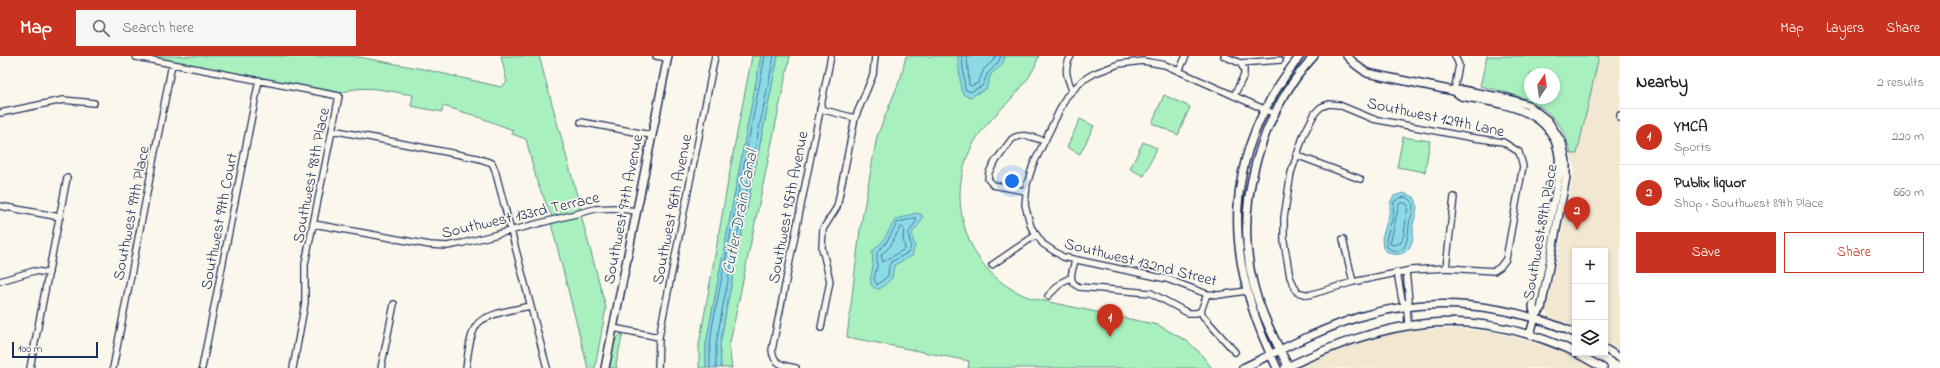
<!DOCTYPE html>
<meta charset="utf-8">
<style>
body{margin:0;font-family:"Indie Flower",sans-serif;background:#f6f6f6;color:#202124}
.controls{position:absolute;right:12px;bottom:12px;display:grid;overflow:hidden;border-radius:0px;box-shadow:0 2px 6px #0003}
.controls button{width:36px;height:36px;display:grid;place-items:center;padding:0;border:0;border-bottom:1px solid #e0e0e0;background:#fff;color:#202124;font:20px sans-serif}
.compass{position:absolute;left:1524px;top:12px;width:36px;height:36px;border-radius:50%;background:#fff;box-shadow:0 2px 6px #0003;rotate:13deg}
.scale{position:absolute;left:12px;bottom:10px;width:86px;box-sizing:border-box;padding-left:4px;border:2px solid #1b2f5e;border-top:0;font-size:11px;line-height:14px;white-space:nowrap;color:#1b2f5e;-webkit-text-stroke:3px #fbf7ec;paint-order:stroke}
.you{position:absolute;left:1012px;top:125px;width:14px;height:14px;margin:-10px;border:3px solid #fff;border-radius:50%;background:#1a73e8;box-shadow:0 0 0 6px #1a73e833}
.badge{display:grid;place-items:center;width:26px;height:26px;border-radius:50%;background:#c8321e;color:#fff;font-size:13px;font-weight:700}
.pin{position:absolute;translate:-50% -33px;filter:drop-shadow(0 1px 2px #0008)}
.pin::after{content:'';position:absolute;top:21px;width:14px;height:12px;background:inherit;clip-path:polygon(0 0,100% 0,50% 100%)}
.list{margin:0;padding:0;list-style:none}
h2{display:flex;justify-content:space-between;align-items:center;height:52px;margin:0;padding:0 16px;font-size:17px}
h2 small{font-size:13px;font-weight:400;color:#757577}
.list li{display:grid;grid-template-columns:26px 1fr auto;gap:12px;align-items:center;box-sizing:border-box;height:56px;padding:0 16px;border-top:1px solid #e0e0e0}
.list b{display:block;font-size:15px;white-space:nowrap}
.list p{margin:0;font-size:13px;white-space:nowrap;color:#757577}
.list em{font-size:13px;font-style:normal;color:#757577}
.actions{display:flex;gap:8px;padding:12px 16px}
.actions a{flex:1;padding:9px 0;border:1px solid #c8321e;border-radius:0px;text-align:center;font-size:14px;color:#c8321e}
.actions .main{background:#c8321e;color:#fff}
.icon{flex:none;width:22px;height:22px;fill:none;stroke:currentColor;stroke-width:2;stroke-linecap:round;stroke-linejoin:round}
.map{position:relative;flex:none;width:1620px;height:312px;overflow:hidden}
header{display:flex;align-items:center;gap:24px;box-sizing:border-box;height:56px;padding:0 20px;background:#c8321e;color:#fff}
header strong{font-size:19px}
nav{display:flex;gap:22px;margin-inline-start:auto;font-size:14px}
.search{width:280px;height:36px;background:#f6f6f6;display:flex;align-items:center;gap:10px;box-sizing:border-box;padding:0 14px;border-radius:0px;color:#757577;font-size:15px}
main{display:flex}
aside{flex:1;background:#fff}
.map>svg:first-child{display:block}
.built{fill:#f2e7d1}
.green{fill:#a8f0bd;stroke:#62908e;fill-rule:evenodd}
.water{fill:#8bdbe7;stroke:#5e96b0}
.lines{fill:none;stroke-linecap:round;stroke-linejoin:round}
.shore{stroke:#487495;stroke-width:1}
.minor-casing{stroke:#1b2f5e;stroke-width:8}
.tertiary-casing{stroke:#1b2f5e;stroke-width:10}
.minor{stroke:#fbf7ec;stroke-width:5.5}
.tertiary{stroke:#fbf7ec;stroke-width:7}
.labels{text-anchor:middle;stroke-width:3.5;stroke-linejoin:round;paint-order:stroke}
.street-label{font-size:16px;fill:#1b2f5e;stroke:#fbf7ec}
.water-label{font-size:17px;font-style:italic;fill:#375a80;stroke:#fbf7ec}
</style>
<header>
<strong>Map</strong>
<div class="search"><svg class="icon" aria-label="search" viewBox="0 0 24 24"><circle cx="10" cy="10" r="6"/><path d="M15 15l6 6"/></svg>Search here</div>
<nav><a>Map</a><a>Layers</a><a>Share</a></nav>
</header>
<main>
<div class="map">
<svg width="1620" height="312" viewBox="0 0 1620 312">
<rect width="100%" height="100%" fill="#fbf7ec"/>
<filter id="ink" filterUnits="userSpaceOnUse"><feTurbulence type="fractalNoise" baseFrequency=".025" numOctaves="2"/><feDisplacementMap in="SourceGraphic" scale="8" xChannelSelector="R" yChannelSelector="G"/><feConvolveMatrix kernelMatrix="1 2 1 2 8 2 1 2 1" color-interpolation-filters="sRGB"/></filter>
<g filter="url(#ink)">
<!-- built -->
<path class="built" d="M1599,0H1620V296L1605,286V195H1575V271L1548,260L1546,255L1575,113L1571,98H1577Z
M1462,273L1494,276L1543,289L1569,299L1592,312H1301L1337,294L1391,277L1416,274Z"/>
<!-- green -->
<path class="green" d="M146,0H353L423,13L501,31L507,26L501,0H539L581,154L552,161L537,126L526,83L512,78L513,74L473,59L443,50L442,56L411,50L413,39C392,36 363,27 342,37Z
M752,0H761L709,272L706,289V312H699V289L734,92Z
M778,0H790L729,291L732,312H721L720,289L727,249Z
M906,0H1039C1030,28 1009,44 990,65C957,100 951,150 973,192C985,216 1009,236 1035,243L1158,269L1187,285L1199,296L1212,312H968L969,305L847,281L860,174L877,80L901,21Z
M1487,0H1599L1577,98H1571C1560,48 1523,40 1480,30ZM1530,18H1554V42H1530Z
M1164,39L1190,51L1178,79L1152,67Z
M1080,63L1094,70L1080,98L1067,91Z
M1403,81L1430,85L1425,116L1397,111Z
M1143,86L1157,92L1144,120L1130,113Z
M581,159L606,252L595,312H588L551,167Z
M623,277L616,308L617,312H609C611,300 611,283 623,277Z"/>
<!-- water -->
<path class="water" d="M761,0H778L727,249L720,289L721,312H706V289L709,272Z
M958,0H1005L1002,9L991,18L986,33L970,41L964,39L961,34Z
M1403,137L1414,141C1420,150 1415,159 1413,169C1413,176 1414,181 1411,188C1407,200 1391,202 1383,192L1382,182L1389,159L1391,145L1394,140Z
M916,157L922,159V162C918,175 907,173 915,189L912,200L894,209L892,222L880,233C865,232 872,219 873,210C873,205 872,201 872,196L883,185L895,164Z"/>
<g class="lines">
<!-- shore -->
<path class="shore" d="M962,0L965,33L970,36L982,30L988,17L998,7L1001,0
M967,0L969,29L971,30L978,27L984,13L994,4L995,0
M1400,142L1405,141L1411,144C1416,152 1410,161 1409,169C1408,181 1406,205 1387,191L1386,183L1393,160L1394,146Z
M1401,147H1405L1408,149L1404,178L1401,187L1393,189L1390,188L1391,184L1399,148Z
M916,162L917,164L908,178L911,190L909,196L891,206L889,210L888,220L877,229L874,223L877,210V196L886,187L897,167Z
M901,171L904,173L903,182L905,193L883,206L881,199L890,190Z
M710,312V289L712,272L765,0
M716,312V289L723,249L774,0"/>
<!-- minor casing -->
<g class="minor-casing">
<path id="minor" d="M656,0L667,2
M1071,0C1063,13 1067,21 1072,34
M1224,0L1240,7L1244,13V19L1234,40
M136,1L339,40L305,208V247L293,312
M1240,7L1280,4
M1179,15L1186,0
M1454,35L1459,9L1455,0
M1329,48L1339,49L1373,63L1468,81L1503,86L1519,96L1523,110L1506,203L1500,211L1494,215L1446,212L1411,214L1353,226L1309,239L1297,236L1290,221L1284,186V162L1287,142L1291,117L1304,78L1315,57L1321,51Z
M820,53L855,62
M0,57L63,44L94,47
M1620,59V62
M581,66L651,79
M332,74L477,102L492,107L495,114L547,312
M1296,99L1360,123
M1025,135L993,129L988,123L989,116L995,106L1012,83C1022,76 1034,82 1045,85
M0,150L60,161
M314,168L430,189L447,190L463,187L595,153L614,152L636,155
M1343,183L1353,226
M1075,205C1072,216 1067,225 1079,231L1151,237L1188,257H1196L1201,255
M992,209L1036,179
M1446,212L1454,141
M1406,215L1409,244L1407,251L1408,268
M1397,216L1402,244L1407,251
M0,225L34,215L49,217
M1246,235L1219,239L1207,238L1167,223L1063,201L1043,188L1031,171L1025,149L1027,128L1033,109L1066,41L1083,24L1095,17L1119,8L1143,5L1165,9L1275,58
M1207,238L1201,255L1203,260L1235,296
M1048,240L1062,226L1070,222
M613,272L659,281
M821,272L830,225L822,192L823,173L837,151L855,62L873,19L875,0
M30,312L67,122
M113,312L172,8
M202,312L259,24
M381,312L394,248
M466,312C468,299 469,281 476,270C482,258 517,253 530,250
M658,312L659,281L715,0
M796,312C784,310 773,308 772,294L831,0"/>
</g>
<!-- tertiary casing -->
<g class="tertiary-casing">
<path id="tertiary" d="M1347,0L1356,9L1367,17L1454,35L1462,34L1509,43L1528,49L1548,65L1562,87L1566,105V121L1541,253L1535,261L1530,278
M1454,35L1461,40C1508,49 1566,54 1559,119L1533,251L1535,261
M1605,293L1620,302
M1576,297L1603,312
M605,312L668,0
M1243,312C1280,294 1323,272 1362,260C1433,239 1508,248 1575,277
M1277,312C1222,201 1220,100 1300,0
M1285,312C1387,263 1468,247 1575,296
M1289,312C1276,286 1262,260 1254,231C1233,152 1259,60 1314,0"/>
</g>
<!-- minor -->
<use href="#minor" class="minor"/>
<!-- tertiary -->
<use href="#tertiary" class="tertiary"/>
</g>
</g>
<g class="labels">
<!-- street labels -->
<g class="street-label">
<text transform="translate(1436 60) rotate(12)" y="6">Southwest 129th Lane</text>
<text transform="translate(310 119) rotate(-79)" y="6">Southwest 98th Place</text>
<text transform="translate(787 151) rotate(-79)" y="6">Southwest 95th Avenue</text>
<text transform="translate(622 153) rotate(-79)" y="6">Southwest 97th Avenue</text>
<text transform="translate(671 153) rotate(-79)" y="6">Southwest 96th Avenue</text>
<text transform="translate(130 157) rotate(-79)" y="6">Southwest 99th Place</text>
<text transform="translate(520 158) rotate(-13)" y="6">Southwest 133rd Terrace</text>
<text transform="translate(218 165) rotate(-79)" y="6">Southwest 99th Court</text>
<text transform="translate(1539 176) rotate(-80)" y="6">Southwest 89th Place</text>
<text transform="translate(1141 205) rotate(14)" y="6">Southwest 132nd Street</text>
</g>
<!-- water labels -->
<g class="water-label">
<text transform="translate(739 156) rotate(-79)" y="6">Cutler Drain Canal</text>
</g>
</g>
</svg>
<div class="controls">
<button>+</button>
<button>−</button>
<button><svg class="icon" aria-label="layers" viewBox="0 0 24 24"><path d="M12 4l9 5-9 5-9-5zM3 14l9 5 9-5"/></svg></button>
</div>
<svg class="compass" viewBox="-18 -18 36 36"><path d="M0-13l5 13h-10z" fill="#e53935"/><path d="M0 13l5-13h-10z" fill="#757577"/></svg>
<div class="scale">100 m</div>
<div class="you"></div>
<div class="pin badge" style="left:1110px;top:281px">1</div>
<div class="pin badge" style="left:1577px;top:174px">2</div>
</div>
<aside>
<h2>Nearby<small>2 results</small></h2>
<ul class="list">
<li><span class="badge">1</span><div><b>YMCA</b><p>Sports</p></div><em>220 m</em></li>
<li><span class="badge">2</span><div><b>Publix liquor</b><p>Shop · Southwest 89th Place</p></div><em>660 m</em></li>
</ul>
<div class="actions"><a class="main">Save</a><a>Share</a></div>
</aside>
</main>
